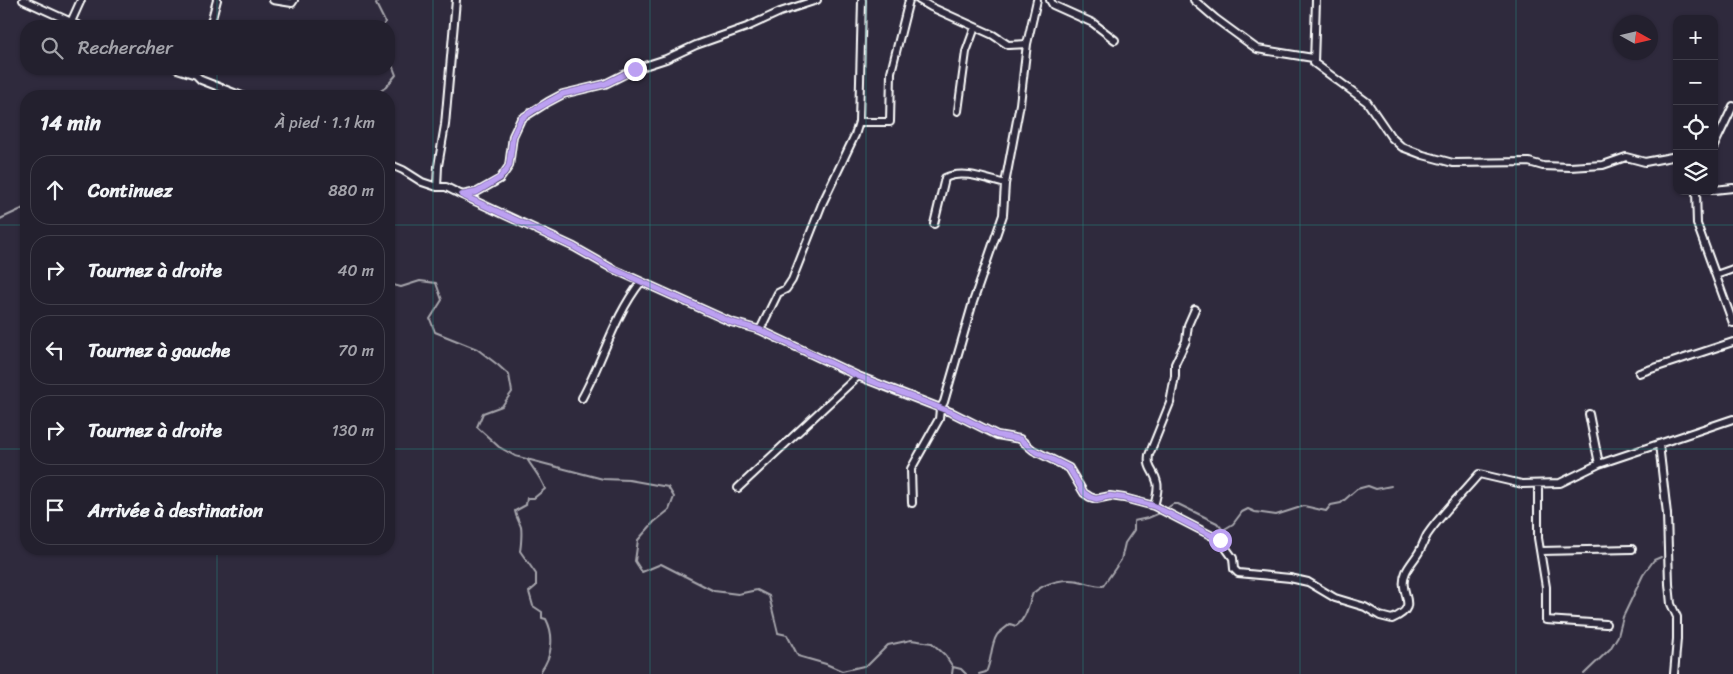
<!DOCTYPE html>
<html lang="fr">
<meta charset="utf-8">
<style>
body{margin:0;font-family:Sriracha,sans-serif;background:#2f2d3a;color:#f1f3f6}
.controls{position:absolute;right:15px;top:15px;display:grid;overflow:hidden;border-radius:10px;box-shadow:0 1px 4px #0004}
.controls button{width:45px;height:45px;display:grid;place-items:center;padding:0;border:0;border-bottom:1px solid #403e4a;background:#23202e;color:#f1f3f6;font:25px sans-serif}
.compass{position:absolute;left:1613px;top:15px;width:45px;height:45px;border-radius:50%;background:#23202e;box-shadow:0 1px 4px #0004;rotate:98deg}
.stop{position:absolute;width:15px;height:15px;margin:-11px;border:4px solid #bca0f2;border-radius:50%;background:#fff}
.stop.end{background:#bca0f2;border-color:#fff;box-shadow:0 1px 5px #0008}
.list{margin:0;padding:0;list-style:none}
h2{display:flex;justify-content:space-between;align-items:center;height:65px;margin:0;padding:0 20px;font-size:21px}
h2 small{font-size:16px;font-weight:400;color:#a3a3aa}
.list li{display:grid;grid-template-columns:32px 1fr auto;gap:15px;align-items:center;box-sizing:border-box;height:70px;margin:0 10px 10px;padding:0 10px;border:1px solid #403e4a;border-radius:20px}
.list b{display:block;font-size:19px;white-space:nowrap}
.list em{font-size:16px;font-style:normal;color:#a3a3aa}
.icon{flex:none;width:28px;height:28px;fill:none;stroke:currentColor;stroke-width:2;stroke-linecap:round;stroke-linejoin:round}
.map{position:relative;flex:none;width:1733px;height:674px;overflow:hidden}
.search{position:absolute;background:#23202e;box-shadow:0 1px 4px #0004;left:20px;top:20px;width:375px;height:55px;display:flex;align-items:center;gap:12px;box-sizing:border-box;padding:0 18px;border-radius:20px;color:#a3a3aa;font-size:19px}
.panel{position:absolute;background:#23202e;box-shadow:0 1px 4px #0004;left:20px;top:90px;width:375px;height:465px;border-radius:20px}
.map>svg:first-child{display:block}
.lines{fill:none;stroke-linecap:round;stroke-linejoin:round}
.stream{stroke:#a7a6ad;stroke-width:2}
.minor-casing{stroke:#fff;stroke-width:10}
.minor{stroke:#2f2a3d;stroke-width:6}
.route{stroke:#bca0f2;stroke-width:6}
.grid{fill:none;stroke:#27847c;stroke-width:1;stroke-opacity:0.55}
</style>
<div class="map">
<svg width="1733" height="674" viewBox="0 0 1733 674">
<rect width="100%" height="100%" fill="#2f2a3d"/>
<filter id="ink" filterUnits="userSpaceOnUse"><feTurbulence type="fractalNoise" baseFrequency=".02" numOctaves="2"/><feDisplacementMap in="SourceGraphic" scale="10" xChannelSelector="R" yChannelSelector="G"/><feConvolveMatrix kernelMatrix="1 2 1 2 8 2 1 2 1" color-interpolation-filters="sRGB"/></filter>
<g filter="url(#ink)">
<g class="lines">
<!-- stream -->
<path class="stream" d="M378,0L376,4L385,22L383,26
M374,96L386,87L396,75L389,57
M0,219L26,207
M389,284L401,287L420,281L436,283L442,300L430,319L435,332L477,349L498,365L509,375L512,392L502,406L483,413L477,427L499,447L515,456L603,479L629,480L668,487L674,497L669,510L654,522L638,540L635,561L642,572L661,564L714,591L738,594L757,590L769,596L778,633L787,635L798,656L826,664L842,671L868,665L888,645L911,640L932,643L945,655L953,667L952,674
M527,459C533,469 541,477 545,489L534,498H527L526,505L515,511C516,517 519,521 521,527C522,532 521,546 520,551L536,574V586L529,592L533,606L542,612V618L546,619C555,636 552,656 541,671V674
M1166,509L1173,504H1178L1217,523L1223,530L1233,524L1242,512L1248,509L1255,512L1276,515L1304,506L1326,511L1331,505L1341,503L1357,489L1368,486L1376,489L1391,486
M953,667L961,669L966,674
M979,674L986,672C992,661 990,646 997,635C1000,631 1006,628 1010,624L1016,626C1027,618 1028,605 1033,593C1046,582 1066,577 1083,582C1090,584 1095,586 1103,586L1121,560L1125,543L1134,530V521L1148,518L1162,512
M1584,674L1610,649L1618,636L1623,617L1643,575L1654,560L1661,557"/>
<!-- minor casing -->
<g class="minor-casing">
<path id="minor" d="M23,0L80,26
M273,0L292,3L294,0
M919,0L931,7L993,35L1008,45L1027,44
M1050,0L1053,5L1093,23L1115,40
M1194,0L1216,19L1257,49L1313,58
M1316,0L1314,63L1367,102L1391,137L1402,147L1423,155L1453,163L1529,162L1543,166L1570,167L1603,165L1626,157L1645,162L1677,156
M71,22L81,0
M210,26L217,0
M177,69L196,75L201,80L242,96
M958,111L966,52L975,27
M859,122H890L891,72L909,0
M1714,146L1733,106
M389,164L403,170L422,182L437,187H446L462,195L477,192L500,179L509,166L513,136L521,119L548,102L563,94L605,84L635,69L666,59L696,45L747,27L780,12L817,0
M437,187L438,166L445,125L456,0
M1714,190L1733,188
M1696,191L1697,224L1733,323
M462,195L574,247L611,268L731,322L760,330L858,376L953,413L997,435L1020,439L1033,450L1069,468L1084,493L1090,497L1096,499L1110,496L1124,498L1154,506L1220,540L1233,558L1234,569L1238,573L1290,578L1308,582L1335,598L1365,607L1380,616L1392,619C1423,605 1396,595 1406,572C1409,565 1415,559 1419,552C1422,547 1424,541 1427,535C1442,513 1462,494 1479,474L1522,484L1560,483L1599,464L1733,419
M934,224L945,178C963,169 986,179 1005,184
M1716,275L1733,269
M760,330L778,293L786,289L792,280L822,204L855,135L859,122L862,0
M1639,373L1733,342
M582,398C603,360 614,316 641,282
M1589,414L1599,464
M1659,444L1667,514L1669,584L1671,604L1677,617V639L1674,674
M1538,484V538L1546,587V620L1606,624
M738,488L858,376
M912,503L911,469L939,419L940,409L944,402L973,302L1003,215L1005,184L1020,104L1027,44L1037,0
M1154,506C1156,499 1159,489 1157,482C1154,470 1147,469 1149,455L1170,403L1175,376V364L1186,341L1188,325L1195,309
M1541,551L1632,549"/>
</g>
<!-- minor -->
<use href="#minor" class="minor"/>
</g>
</g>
<g class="lines" filter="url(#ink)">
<!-- route -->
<path class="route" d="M635,69L605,84L563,94L534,110L521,119L513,136L509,166L500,178L477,192L462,195L574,247L611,268L731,322L760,330L858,376L953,413L997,435L1020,439L1033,450L1069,468L1084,493L1090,497L1096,499L1110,496L1124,498L1154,506L1220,540"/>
</g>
<!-- grid -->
<path class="grid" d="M217,0V26M433,0V674M650,0V674M866,0V674M1083,0V674M1300,0V674M1516,0V674M217,69V96M0,225H26M389,225H1733M0,449H26M389,449H1733M217,549V674"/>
</svg>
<div class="controls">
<button>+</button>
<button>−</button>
<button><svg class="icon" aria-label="locate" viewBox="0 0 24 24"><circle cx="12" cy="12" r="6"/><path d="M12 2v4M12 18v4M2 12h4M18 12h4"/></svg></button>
<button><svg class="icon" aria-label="layers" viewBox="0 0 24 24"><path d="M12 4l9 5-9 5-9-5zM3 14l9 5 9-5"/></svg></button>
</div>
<svg class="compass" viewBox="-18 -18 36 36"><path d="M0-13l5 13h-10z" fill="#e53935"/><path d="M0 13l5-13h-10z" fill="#a3a3aa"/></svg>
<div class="stop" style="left:1220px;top:540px"></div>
<div class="stop end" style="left:635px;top:69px"></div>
<div class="search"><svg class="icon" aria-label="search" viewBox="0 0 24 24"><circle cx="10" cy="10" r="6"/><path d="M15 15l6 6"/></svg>Rechercher</div>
<section class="panel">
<h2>14 min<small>À pied · 1.1 km</small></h2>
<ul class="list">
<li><svg class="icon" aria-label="ahead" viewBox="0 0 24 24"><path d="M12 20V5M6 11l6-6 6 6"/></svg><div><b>Continuez</b></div><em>880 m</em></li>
<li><svg class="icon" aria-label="right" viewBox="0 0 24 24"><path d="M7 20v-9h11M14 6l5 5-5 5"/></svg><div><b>Tournez à droite</b></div><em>40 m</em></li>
<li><svg class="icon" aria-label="left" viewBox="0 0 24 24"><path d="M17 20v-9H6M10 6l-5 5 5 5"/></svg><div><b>Tournez à gauche</b></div><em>70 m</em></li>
<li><svg class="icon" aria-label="right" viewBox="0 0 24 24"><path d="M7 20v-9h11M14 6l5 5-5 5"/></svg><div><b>Tournez à droite</b></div><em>130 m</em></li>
<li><svg class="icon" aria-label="arrive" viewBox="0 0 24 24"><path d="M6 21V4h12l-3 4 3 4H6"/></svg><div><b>Arrivée à destination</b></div></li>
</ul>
</section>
</div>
